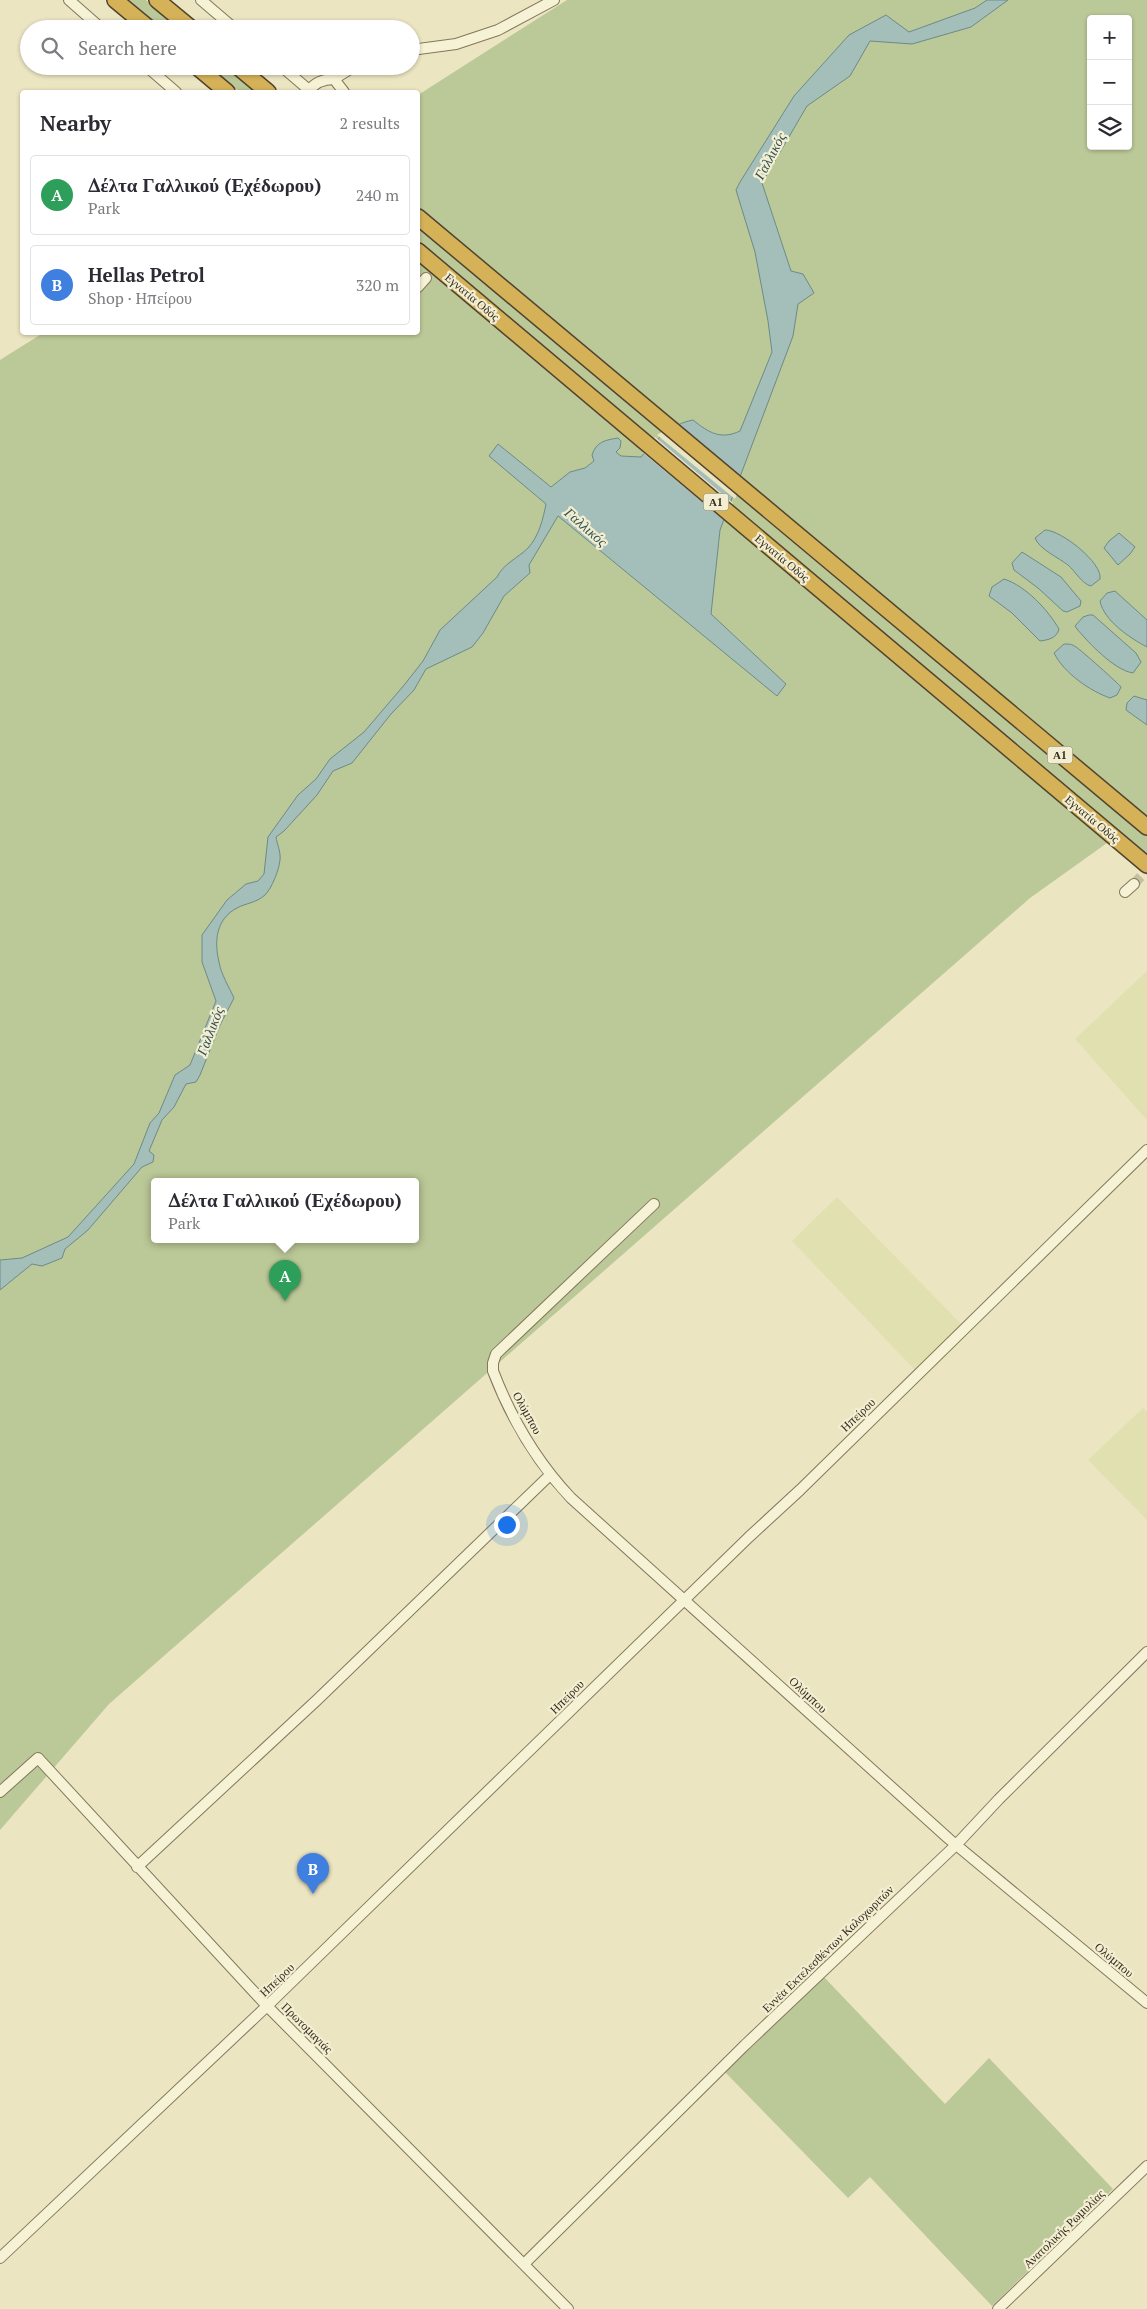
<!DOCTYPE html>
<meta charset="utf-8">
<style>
body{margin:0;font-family:"PT Serif",serif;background:#f7f7f7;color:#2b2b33}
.controls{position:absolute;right:15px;top:15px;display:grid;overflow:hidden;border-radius:5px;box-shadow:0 1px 4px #0004}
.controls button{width:45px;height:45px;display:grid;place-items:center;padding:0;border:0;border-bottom:1px solid #e1e1e2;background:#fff;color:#2b2b33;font:25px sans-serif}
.you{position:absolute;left:506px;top:1524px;width:18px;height:18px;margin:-12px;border:4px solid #fff;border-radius:50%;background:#1a73e8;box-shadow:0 0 0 8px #1a73e833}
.badge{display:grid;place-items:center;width:32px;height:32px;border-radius:50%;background:#0b8043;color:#fff;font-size:16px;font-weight:700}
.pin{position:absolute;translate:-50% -41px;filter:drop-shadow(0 1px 2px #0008)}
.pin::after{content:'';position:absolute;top:26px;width:18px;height:15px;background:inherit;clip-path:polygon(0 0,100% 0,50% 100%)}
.popup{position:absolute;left:151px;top:1178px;width:268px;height:65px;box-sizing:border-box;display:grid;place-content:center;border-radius:5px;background:#fff;filter:drop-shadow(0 1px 4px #0005);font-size:16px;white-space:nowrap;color:#7c7c81}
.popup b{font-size:19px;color:#2b2b33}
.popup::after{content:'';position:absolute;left:50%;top:100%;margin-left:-10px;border:10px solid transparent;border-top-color:#fff}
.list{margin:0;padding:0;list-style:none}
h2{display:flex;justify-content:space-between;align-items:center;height:65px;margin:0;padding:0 20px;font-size:21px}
h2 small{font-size:16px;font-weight:400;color:#7c7c81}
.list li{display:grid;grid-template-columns:32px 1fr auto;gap:15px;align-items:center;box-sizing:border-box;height:80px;margin:0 10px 10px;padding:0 10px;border:1px solid #e1e1e2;border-radius:5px}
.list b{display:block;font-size:19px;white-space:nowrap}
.list p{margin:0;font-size:16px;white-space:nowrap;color:#7c7c81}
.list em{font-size:16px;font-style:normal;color:#7c7c81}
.icon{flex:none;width:28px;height:28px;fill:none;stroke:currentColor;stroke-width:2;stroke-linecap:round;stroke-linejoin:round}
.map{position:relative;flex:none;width:1147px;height:2309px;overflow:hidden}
.search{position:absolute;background:#fff;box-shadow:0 1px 4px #0004;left:20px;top:20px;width:400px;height:55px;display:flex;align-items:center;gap:12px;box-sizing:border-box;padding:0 18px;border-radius:28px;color:#7c7c81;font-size:19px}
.panel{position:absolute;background:#fff;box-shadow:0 1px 4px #0004;left:20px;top:90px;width:400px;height:245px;border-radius:5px}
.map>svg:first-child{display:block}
.farmland{fill:#e0e0b0}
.green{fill:#bbc897;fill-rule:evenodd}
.water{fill:#a4beba;stroke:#6c8b88}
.pier{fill:#ebe5c2}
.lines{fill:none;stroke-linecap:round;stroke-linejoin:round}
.minor-tunnel{stroke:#c6c0a1;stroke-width:10;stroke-dasharray:10 5;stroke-linecap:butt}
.minor-casing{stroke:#84775b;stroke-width:12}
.highway-casing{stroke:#51442f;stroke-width:18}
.minor{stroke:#f6f2d5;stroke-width:10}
.highway{stroke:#d5b258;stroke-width:15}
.labels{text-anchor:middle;stroke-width:4.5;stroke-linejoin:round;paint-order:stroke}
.shield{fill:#f3eed1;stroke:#6d6654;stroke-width:1}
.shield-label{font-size:11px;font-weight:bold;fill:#342c1e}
.street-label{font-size:12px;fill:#342c1e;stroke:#f3eed1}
.water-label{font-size:14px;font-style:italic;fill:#2e5053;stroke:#f3eed1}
</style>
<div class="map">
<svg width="1147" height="2309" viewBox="0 0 1147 2309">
<rect width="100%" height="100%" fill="#ebe5c2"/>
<!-- farmland -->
<path class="farmland" d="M1147,971V1120L1075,1039Z
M837,1197L962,1325L915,1370L792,1241Z
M1143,1408L1147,1412V1520L1088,1460Z"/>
<!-- green -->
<path class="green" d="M129,0H146L180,29H163Z
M567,0H1147V815L1134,825L1147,836V854L1121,833L1030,898L109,1704L0,1830V360L43,333L418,332V95ZM1091,19H1128V146H1091ZM155,1182H415V1240H155Z
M209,66H225L257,92H240Z
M823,1976L945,2104L989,2058L1113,2189L992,2306L870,2177L848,2198L724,2071Z"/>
<!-- water -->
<path class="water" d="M987,0H1008L971,27L912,44L870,41L850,76L807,106L762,183L791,271L803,274L814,293L798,304L793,336L720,530L711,614L786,684L777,696L558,516L529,565L530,573L504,596L483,633L472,647L426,669L414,690L391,714L352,763L333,771L317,795L284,831L276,837C277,844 281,852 280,860C279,870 272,888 265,895C256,903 246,903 237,908C216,919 214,941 219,962C221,974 229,987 234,998L220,1025L200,1075L196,1082L186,1084L174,1107L162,1120L149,1151L154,1155L153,1162L142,1167L88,1230L65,1249L62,1258L42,1266L32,1264L0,1290V1260L22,1258L68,1237L134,1164L150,1123L159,1113L175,1075L190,1065L216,1001L202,962V935L227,900L246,884L258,881L264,874L268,837L298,795L316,779L330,759L364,732L405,684L423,661L440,630L497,577C503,564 518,558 528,548C539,536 543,519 546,504L489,456L498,444L551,487L570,472L585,468L594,461L592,455C596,442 605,440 618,438L621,441L620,448L616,452L621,456L641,457C656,440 671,424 693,420C709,433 721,440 740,431L772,352L768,321L755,252L736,190L740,182L794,96L849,35L886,15L909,32L975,8Z
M1045,530C1061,530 1103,563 1100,579L1091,586C1082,584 1075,571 1068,565C1059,558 1039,549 1035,538Z
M1119,533L1135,547L1130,554L1118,565L1104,548L1109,541Z
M1022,552L1061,577L1081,601L1080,606L1067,612L1063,611L1038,588L1014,570L1012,563Z
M1004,579C1026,586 1048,610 1059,629C1057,638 1048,640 1040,641L1012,613L989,596L992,587Z
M1115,591L1147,620V647C1130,638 1104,621 1100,601L1107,593Z
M1089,615H1093L1136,653L1141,662L1133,673C1114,670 1089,643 1077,629L1075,626L1083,617Z
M1064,644C1069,644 1072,644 1076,647C1081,650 1119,684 1121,687L1117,695L1110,698C1090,691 1064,673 1054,653Z
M1134,696L1147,700V725L1126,710L1127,703Z"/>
<!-- pier -->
<path class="pier" d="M677,423L743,478L735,499L657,435Z
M655,437L733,503L726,522L642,452Z"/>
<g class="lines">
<!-- minor-tunnel -->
<path class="minor-tunnel" d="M1134,884L1147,870"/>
<!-- minor casing -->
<g class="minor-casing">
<path id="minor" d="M69,0L102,29
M201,0L235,29
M411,50L456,44L498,30L554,0
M146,66L176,92
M281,66L309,90
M334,79L355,66
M308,92C314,83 322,79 334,79L344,92
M418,287L426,278
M1125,892L1134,884
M654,1204L496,1354L493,1363V1371C511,1418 537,1462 571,1498L949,1839L1147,2003
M0,1792L38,1758L267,2006L568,2309
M137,1867L317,1700L550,1475
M0,2258L267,2006L749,1537L800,1490L1147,1150
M524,2264L745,2045L956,1845L999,1799L1147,1652
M998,2309L1147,2166"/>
</g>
<!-- highway casing -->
<g class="highway-casing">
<path id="highway" d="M115,0L150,29
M157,0L192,29
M196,66L227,92
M237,66L268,92
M418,217L1147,827
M418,251L1147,865"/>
</g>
<!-- minor -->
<use href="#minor" class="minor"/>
<!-- highway -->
<use href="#highway" class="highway"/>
</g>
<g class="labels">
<!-- shield labels -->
<g class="shield">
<rect x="703.5" y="493.5" width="25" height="17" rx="4"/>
<rect x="1047.5" y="746.5" width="25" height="17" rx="4"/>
</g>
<g class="shield-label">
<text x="716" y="506">Α1</text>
<text x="1060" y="759">Α1</text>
</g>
<!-- street labels -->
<g class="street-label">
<text transform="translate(472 297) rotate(40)" y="4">Εγνατία Οδός</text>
<text transform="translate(782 558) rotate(40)" y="4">Εγνατία Οδός</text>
<text transform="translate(1092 819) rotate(40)" y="4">Εγνατία Οδός</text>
<text transform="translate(527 1413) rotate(61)" y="4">Ολύμπου</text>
<text transform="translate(858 1415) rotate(-44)" y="4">Ηπείρου</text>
<text transform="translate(808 1695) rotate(43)" y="4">Ολύμπου</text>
<text transform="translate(567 1697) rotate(-45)" y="4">Ηπείρου</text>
<text transform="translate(828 1949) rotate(-44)" y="4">Εννέα Εκτελεσθέντων Καλοχωριτών</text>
<text transform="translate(1114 1960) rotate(40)" y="4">Ολύμπου</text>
<text transform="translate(277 1980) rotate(-44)" y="4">Ηπείρου</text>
<text transform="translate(307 2028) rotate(45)" y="4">Πρωτομαγιάς</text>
<text transform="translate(1064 2229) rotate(-44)" y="4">Ανατολικής Ρωμυλίας</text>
</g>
<!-- water labels -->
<g class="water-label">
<text transform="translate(770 156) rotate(-62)" y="5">Γαλλικός</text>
<text transform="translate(586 527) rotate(41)" y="5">Γαλλικός</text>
<text transform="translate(210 1031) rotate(-69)" y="5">Γαλλικός</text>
</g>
</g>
</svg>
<div class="controls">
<button>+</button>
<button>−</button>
<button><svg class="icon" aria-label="layers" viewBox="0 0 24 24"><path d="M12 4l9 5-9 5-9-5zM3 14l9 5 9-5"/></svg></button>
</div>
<div class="you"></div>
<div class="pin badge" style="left:285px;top:1301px;background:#2e9e5b">A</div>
<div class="popup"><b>Δέλτα Γαλλικού (Εχέδωρου)</b>Park</div>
<div class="pin badge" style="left:313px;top:1894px;background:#3f7fe0">B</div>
<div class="search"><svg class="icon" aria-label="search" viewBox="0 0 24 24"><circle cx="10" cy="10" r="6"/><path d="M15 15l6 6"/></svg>Search here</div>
<section class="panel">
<h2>Nearby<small>2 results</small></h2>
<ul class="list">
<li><span class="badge" style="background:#2e9e5b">A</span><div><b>Δέλτα Γαλλικού (Εχέδωρου)</b><p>Park</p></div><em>240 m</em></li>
<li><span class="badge" style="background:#3f7fe0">B</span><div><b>Hellas Petrol</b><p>Shop · Ηπείρου</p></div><em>320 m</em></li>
</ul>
</section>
</div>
